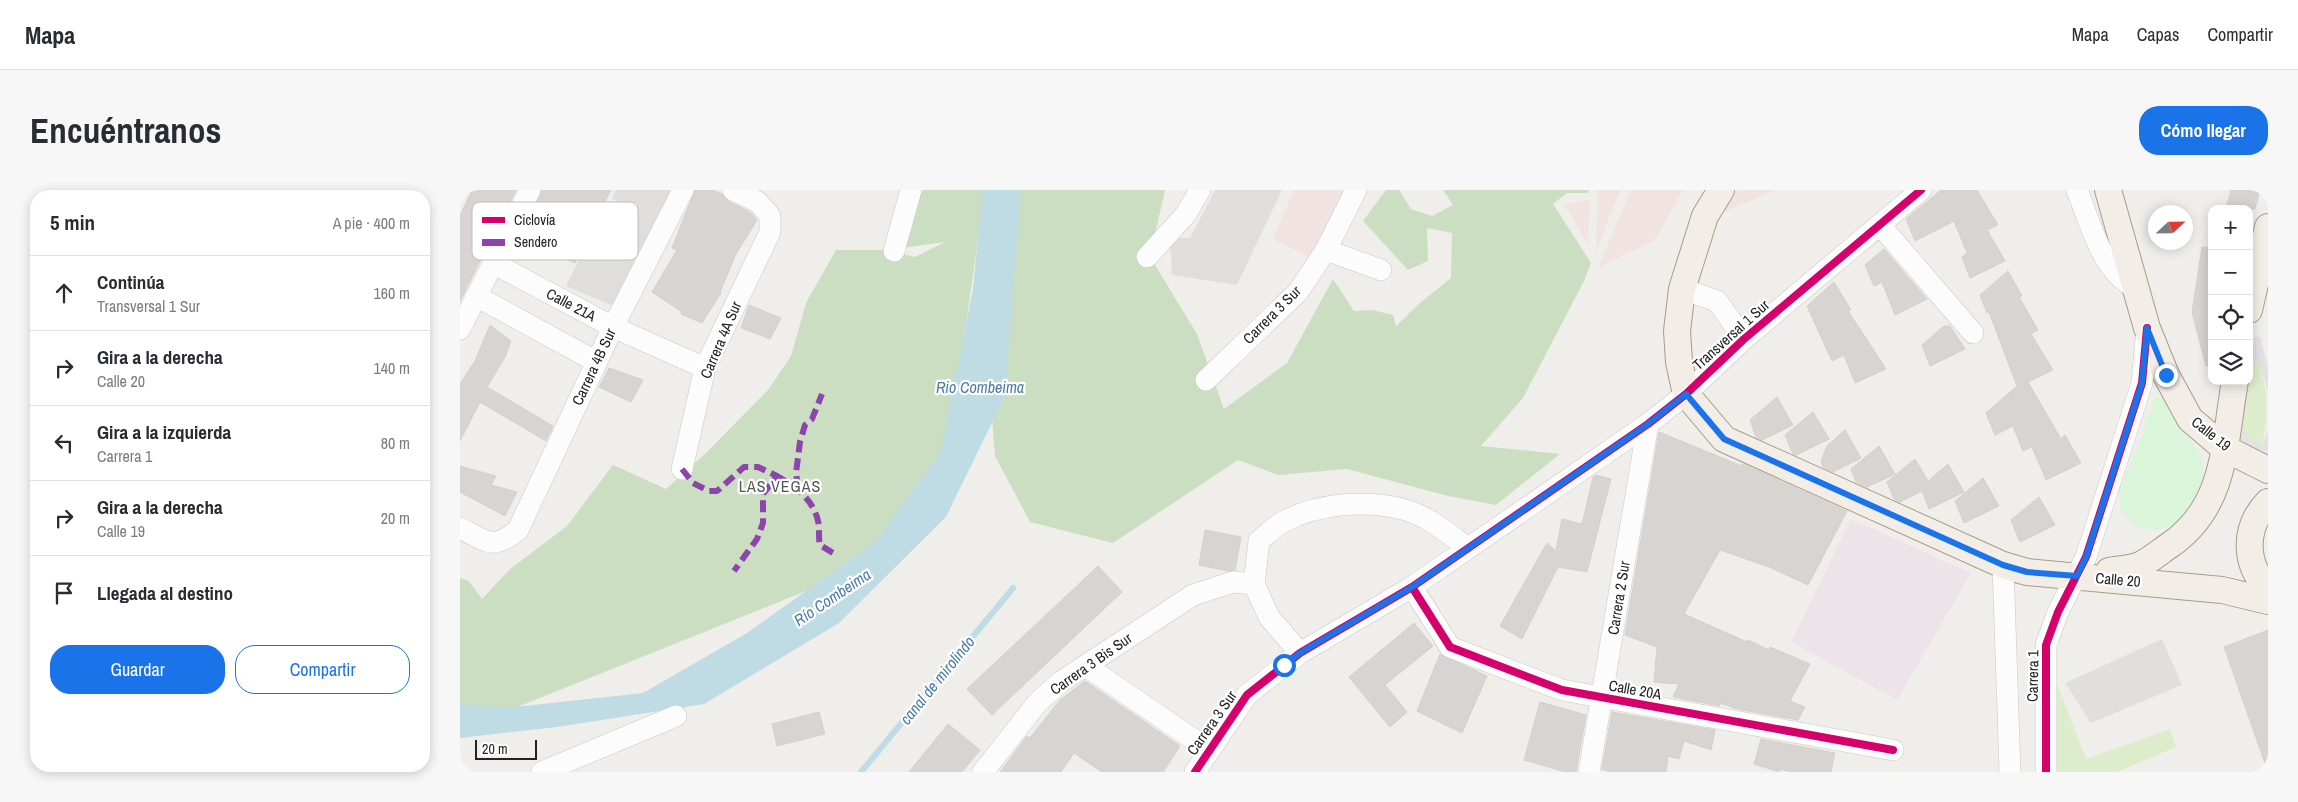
<!DOCTYPE html>
<html lang="es">
<meta charset="utf-8">
<style>
body{margin:0;font-family:"Archivo Narrow",sans-serif;background:#f7f7f7;color:#2b2b33}
.controls{position:absolute;right:15px;top:15px;display:grid;overflow:hidden;border-radius:10px;box-shadow:0 2px 12px #0003}
.controls button{width:45px;height:45px;display:grid;place-items:center;padding:0;border:0;border-bottom:1px solid #e1e1e2;background:#fff;color:#2b2b33;font:25px sans-serif}
.compass{position:absolute;left:1688px;top:15px;width:45px;height:45px;border-radius:50%;background:#fff;box-shadow:0 2px 12px #0003;rotate:68deg}
.scale{position:absolute;left:15px;bottom:12px;width:62px;box-sizing:border-box;padding-left:5px;border:2px solid #222;border-top:0;font-size:14px;line-height:18px;white-space:nowrap;color:#222;-webkit-text-stroke:4px #fff;paint-order:stroke}
.stop{position:absolute;width:15px;height:15px;margin:-11px;border:4px solid #1a73e8;border-radius:50%;background:#fff}
.stop.end{background:#1a73e8;border-color:#fff;box-shadow:0 1px 5px #0008}
.list{margin:0;padding:0;list-style:none}
h2{display:flex;justify-content:space-between;align-items:center;height:65px;margin:0;padding:0 20px;font-size:21px}
h2 small{font-size:16px;font-weight:400;color:#7c7c81}
.list li{display:grid;grid-template-columns:32px 1fr auto;gap:15px;align-items:center;box-sizing:border-box;height:75px;padding:0 20px;border-top:1px solid #e1e1e2}
.list b{display:block;font-size:19px;white-space:nowrap}
.list p{margin:0;font-size:16px;white-space:nowrap;color:#7c7c81}
.list em{font-size:16px;font-style:normal;color:#7c7c81}
.actions{display:flex;gap:10px;padding:15px 20px}
.actions a{flex:1;padding:11px 0;border:1px solid #1a73e8;border-radius:20px;text-align:center;font-size:18px;color:#1a73e8}
.actions .main{background:#1a73e8;color:#fff}
.icon{flex:none;width:28px;height:28px;fill:none;stroke:currentColor;stroke-width:2;stroke-linecap:round;stroke-linejoin:round}
.map{position:relative;flex:none;width:1808px;height:582px;overflow:hidden;border-radius:20px}
header{display:flex;align-items:center;gap:30px;box-sizing:border-box;height:70px;padding:0 25px;background:#fff;border-bottom:1px solid #e1e1e2}
header strong{font-size:24px}
nav{display:flex;gap:28px;margin-inline-start:auto;font-size:18px}
.intro{display:flex;align-items:center;justify-content:space-between;box-sizing:border-box;height:120px;padding:0 30px}
h1{margin:0;font-size:35px}
.button{padding:12px 22px;border-radius:20px;background:#1a73e8;color:#fff;font-size:18px;font-weight:700}
main{display:flex;gap:30px;padding:0 30px}
aside{flex:1;background:#fff;border-radius:20px;box-shadow:0 2px 12px #0003}
.map>svg:first-child{display:block}
.residential{fill:#dfdedc}
.commercial{fill:#f1e3e1}
.industrial{fill:#ede4e9}
.grass{fill:#ddeccb}
.forest{fill:#cbdec1;fill-rule:evenodd}
.park{fill:#daf5da}
.parking{fill:#e0dfde}
.plaza{fill:#e2e1e5}
.water{fill:#bfdbe3}
.lines{fill:none;stroke-linecap:round;stroke-linejoin:round}
.stream{stroke:#bfdbe3;stroke-width:6}
.building{fill:#d7d4d2;stroke:#d3d0cc}
.minor-casing{stroke:#c9c8c7;stroke-width:22}
.major-casing{stroke:#a79c86;stroke-width:28}
.path{stroke:#dccecd;stroke-width:3;stroke-dasharray:2.5 2.5;stroke-linecap:butt}
.minor{stroke:#fdfcfc;stroke-width:21}
.major{stroke:#f3ede7;stroke-width:26}
.quiet{stroke:#8e44ad;stroke-width:6;stroke-dasharray:12 6;stroke-linecap:butt}
.cycleway-casing{stroke:#fff;stroke-width:11}
.cycleway{stroke:#d6006c;stroke-width:8}
.route{stroke:#1a73e8;stroke-width:6}
.labels{text-anchor:middle;stroke-width:4.5;stroke-linejoin:round;paint-order:stroke}
.street-label{font-size:15px;fill:#222;stroke:#fff}
.water-label{font-size:16px;font-style:italic;fill:#4a7aab;stroke:#fff}
.neighbourhood-label{font-size:16px;letter-spacing:1px;fill:#555;stroke:#fff}
.key{fill:#fff;stroke:#bdbdbd;stroke-width:1}
.key-label{font-size:14px;fill:#222}
</style>
<header>
<strong>Mapa</strong>
<nav><a>Mapa</a><a>Capas</a><a>Compartir</a></nav>
</header>
<div class="intro"><h1>Encuéntranos</h1><a class="button">Cómo llegar</a></div>
<main>
<aside>
<h2>5 min<small>A pie · 400 m</small></h2>
<ul class="list">
<li><svg class="icon" aria-label="ahead" viewBox="0 0 24 24"><path d="M12 20V5M6 11l6-6 6 6"/></svg><div><b>Continúa</b><p>Transversal 1 Sur</p></div><em>160 m</em></li>
<li><svg class="icon" aria-label="right" viewBox="0 0 24 24"><path d="M7 20v-9h11M14 6l5 5-5 5"/></svg><div><b>Gira a la derecha</b><p>Calle 20</p></div><em>140 m</em></li>
<li><svg class="icon" aria-label="left" viewBox="0 0 24 24"><path d="M17 20v-9H6M10 6l-5 5 5 5"/></svg><div><b>Gira a la izquierda</b><p>Carrera 1</p></div><em>80 m</em></li>
<li><svg class="icon" aria-label="right" viewBox="0 0 24 24"><path d="M7 20v-9h11M14 6l5 5-5 5"/></svg><div><b>Gira a la derecha</b><p>Calle 19</p></div><em>20 m</em></li>
<li><svg class="icon" aria-label="arrive" viewBox="0 0 24 24"><path d="M6 21V4h12l-3 4 3 4H6"/></svg><div><b>Llegada al destino</b></div></li>
</ul>
<div class="actions"><a class="main">Guardar</a><a>Compartir</a></div>
</aside>
<div class="map">
<svg width="1808" height="582" viewBox="0 0 1808 582">
<rect width="100%" height="100%" fill="#f0eeeb"/>
<!-- residential -->
<path class="residential" d="M156,0H214L153,116L106,96L139,29L161,42L170,18L152,8Z
M755,0H822L777,95L712,85L710,48H730Z"/>
<!-- commercial -->
<path class="commercial" d="M834,0H886L854,70L813,49Z
M1138,0H1160L1136,62Z
M1171,0H1223L1195,50L1138,78Z
M1278,0H1315L1262,23Z
M1130,10L1128,55L1104,14Z"/>
<!-- industrial -->
<path class="industrial" d="M1391,329L1511,383L1437,510L1331,452Z"/>
<!-- grass -->
<path class="grass" d="M1794,171H1799C1808,200 1808,228 1802,257L1785,245L1783,237Z
M1589,472L1626,569L1710,539L1716,557L1656,582H1588Z"/>
<!-- forest -->
<path class="forest" d="M463,0H705L690,67L737,144L764,219L827,173L873,89L894,121L912,120L933,125L936,136L960,113L991,88L992,43L967,38L968,71L948,80L903,31L926,0H939L951,19L972,26L993,15L983,0H1129L1128,3H1107L1093,14L1131,73L1123,93L1063,208L1021,256L1100,264L1036,315L988,306L887,279L818,285L778,270L653,353L570,332L535,266L518,51L506,134L480,274L406,377L0,540V388L9,391L22,409L49,380L107,336L153,275L206,299L246,263L308,200L331,166L346,113L376,60H425ZM485,52L455,67L427,60Z"/>
<!-- park -->
<path class="park" d="M1695,207L1702,208L1742,268L1743,287L1736,314L1716,334L1698,340L1681,338L1671,332L1661,320L1658,300L1677,259Z"/>
<!-- parking -->
<path class="parking" d="M1702,449L1722,495L1631,533L1605,493Z"/>
<!-- plaza -->
<path class="plaza" d="M1795,147H1800L1808,177V201L1799,172L1794,171L1783,237L1785,245L1802,257L1808,241V262L1781,253L1777,249L1786,191H1789V173Z"/>
<!-- water -->
<path class="water" d="M523,0H561L545,206L486,327L379,433L244,514L97,537L0,548V514L45,518L183,503L287,443L415,352L480,263L513,99Z"/>
<g class="lines">
<!-- stream -->
<path class="stream" d="M401,582L553,398"/>
</g>
<!-- building -->
<path class="building" d="M12,0H56L37,38L28,34L10,62L21,69L0,111V26Z
M82,0H151L140,21L137,20L115,73L60,47Z
M235,0H253L262,4L268,11L290,22L297,30L276,64L260,102L261,103L242,133L221,124L222,122L192,102L217,60L212,58Z
M1481,0H1517L1538,35L1527,40L1545,71L1510,88L1502,67L1507,63L1494,31L1455,51L1446,29Z
M1771,0H1800L1795,19H1766Z
M1742,57L1752,58V176H1746L1732,122Z
M1424,59L1467,109L1435,125L1422,92L1414,96L1405,75Z
M1548,81L1562,106L1559,107L1578,140L1571,144L1593,180L1568,192L1601,249L1605,245L1621,273L1586,290L1572,257L1563,261L1553,236L1535,245L1526,223L1557,196L1529,122L1527,123L1520,105Z
M1374,92L1391,120L1388,121L1426,179L1395,193L1384,165L1372,171L1347,116Z
M289,115L321,128L310,149L281,138Z
M30,135L51,151L45,167L27,197L93,236L86,251L20,212L0,251V194L15,171Z
M1484,136H1490L1505,159L1470,176L1462,155Z
M149,178L183,190L171,212L139,197Z
M1317,207L1333,235L1302,250L1296,247L1290,230Z
M1353,222L1369,249L1336,265L1333,264L1325,245Z
M1385,240L1401,268L1373,282L1363,277L1361,271L1367,256Z
M1199,242L1282,276L1283,274L1387,321L1348,395L1309,377L1260,360L1224,424L1287,452L1288,450L1309,460L1310,457L1350,474L1330,511L1345,517L1338,530L1277,519L1260,513V516L1213,507L1219,494L1194,492L1197,457L1165,445Z
M1419,256L1435,284L1407,297L1396,292L1391,279Z
M1455,269L1468,291L1488,274L1504,302L1469,319L1462,301L1440,312L1434,309L1427,292Z
M0,276L36,286L31,295L57,302L45,326L0,302Z
M1136,285L1151,289L1127,382L1098,377L1062,449L1040,436L1087,353L1096,361L1102,329L1122,334L1133,287Z
M1523,288L1539,316L1504,333L1495,311Z
M1579,307L1595,335L1560,352L1551,330Z
M745,340L781,347L775,380L768,381L739,375Z
M638,376L662,402L532,525L507,499Z
M954,433L973,456L925,495L947,522L930,537L889,487Z
M1808,440V576H1806L1764,457Z
M980,464L1027,486L1002,543L957,521Z
M625,491L720,556L703,582H642L614,563L601,582H540L567,546L570,548L600,510Z
M1080,512L1126,525L1116,582H1106L1064,570Z
M359,522L365,544L317,556L312,534Z
M1152,522L1255,540L1251,560L1224,551L1219,569L1208,566L1206,582H1150L1142,579Z
M488,534L520,560L502,582H449Z
M1301,549L1375,563L1371,582H1331L1320,579V582L1294,574Z"/>
<g class="lines">
<!-- minor casing -->
<g class="minor-casing">
<path id="minor" d="M1617,0C1631,34 1641,81 1676,98
M1420,35L1513,143
M866,60L921,80
M434,61L451,0
M687,67L726,24L740,0
M33,73L153,137L245,178
M1222,99L1257,111L1284,149
M16,106L137,172
M0,139L70,0
M746,190L838,102L866,60L896,0
M222,279L245,178L310,42V26L298,12L273,0
M0,338C26,351 32,361 58,340L153,137L223,0
M1543,375L1550,582
M952,397L990,457L1102,500L1433,560
M840,463L809,427L794,394L799,351C806,345 814,337 823,332C857,313 909,309 946,320C969,327 989,344 1008,358
M626,476L749,560
M82,582L216,526
M523,582L578,512L602,491L733,405L773,392L794,394
M735,582L787,505L840,463L952,397L1188,234L1226,204L1284,149L1461,0
M1129,582L1188,234
M1586,582V455L1598,422L1626,367L1682,193L1687,138"/>
</g>
<!-- major casing -->
<g class="major-casing">
<path id="major" d="M1261,0L1245,26L1222,99L1217,141L1219,172L1226,204L1264,249L1543,375L1567,382L1762,400L1808,411
M1648,0L1687,138L1706,185L1730,229L1764,258L1808,280
M1789,120L1808,37
M1808,312C1783,338 1784,374 1808,399
M1649,381C1659,379 1673,379 1682,374C1692,369 1701,361 1710,355C1767,316 1764,252 1775,191"/>
</g>
<!-- path -->
<path class="path" d="M0,55L15,63"/>
<!-- minor -->
<use href="#minor" class="minor"/>
<!-- major -->
<use href="#major" class="major"/>
<!-- quiet -->
<path class="quiet" d="M222,279L233,293L249,301H257L284,277H298L317,286L303,304V333L297,349L274,381
M317,286C335,296 353,309 358,331C360,339 358,347 360,355L373,363
M338,298L336,283L340,252L345,235L352,229L362,204"/>
<!-- cycleway casing -->
<g class="cycleway-casing">
<path id="cycleway" d="M952,397L990,457L1102,500L1433,560
M735,582L787,505L840,463L952,397L1188,234L1226,204L1284,149L1461,0
M1586,582V455L1598,422L1626,367L1682,193L1687,138"/>
</g>
<!-- cycleway -->
<use href="#cycleway" class="cycleway"/>
</g>
<g class="lines">
<!-- route -->
<path class="route" d="M824,475L840,463L952,397L1188,234L1226,204L1264,249L1543,375L1567,382L1617,386L1626,367L1682,193L1687,138L1706,185"/>
</g>
<g class="labels">
<!-- street labels -->
<g class="street-label">
<text transform="translate(111 115) rotate(28)" y="5">Calle 21A</text>
<text transform="translate(812 125) rotate(-45)" y="5">Carrera 3 Sur</text>
<text transform="translate(1271 145) rotate(-42)" y="5">Transversal 1 Sur</text>
<text transform="translate(261 150) rotate(-67)" y="5">Carrera 4A Sur</text>
<text transform="translate(134 177) rotate(-65)" y="5">Carrera 4B Sur</text>
<text transform="translate(1751 244) rotate(38)" y="5">Calle 19</text>
<text transform="translate(1658 390) rotate(5)" y="5">Calle 20</text>
<text transform="translate(1159 408) rotate(-81)" y="5">Carrera 2 Sur</text>
<text transform="translate(631 474) rotate(-35)" y="5">Carrera 3 Bis Sur</text>
<text transform="translate(1573 486) rotate(-89)" y="5">Carrera 1</text>
<text transform="translate(1175 500) rotate(10)" y="5">Calle 20A</text>
<text transform="translate(752 533) rotate(-55)" y="5">Carrera 3 Sur</text>
</g>
<!-- water labels -->
<g class="water-label">
<text x="520" y="203">Rio Combeima</text>
<text transform="translate(372 407) rotate(-34)" y="6">Río Combeima</text>
<text transform="translate(477 490) rotate(-51)" y="6">canal de mirolindo</text>
</g>
<!-- neighbourhood labels -->
<g class="neighbourhood-label">
<text x="320" y="302">LAS VEGAS</text>
</g>
</g>
<!-- legend -->
<rect x="12" y="12" width="166" height="58" rx="8" class="key"/>
<rect x="22" y="27" width="23" height="6" fill="#d6006c"/>
<rect x="22" y="49" width="23" height="7" fill="#8e44ad"/>
<g class="key-label">
<text x="54" y="35">Ciclovía</text>
<text x="54" y="57">Sendero</text>
</g>
</svg>
<div class="controls">
<button>+</button>
<button>−</button>
<button><svg class="icon" aria-label="locate" viewBox="0 0 24 24"><circle cx="12" cy="12" r="6"/><path d="M12 2v4M12 18v4M2 12h4M18 12h4"/></svg></button>
<button><svg class="icon" aria-label="layers" viewBox="0 0 24 24"><path d="M12 4l9 5-9 5-9-5zM3 14l9 5 9-5"/></svg></button>
</div>
<svg class="compass" viewBox="-18 -18 36 36"><path d="M0-13l5 13h-10z" fill="#e53935"/><path d="M0 13l5-13h-10z" fill="#7c7c81"/></svg>
<div class="scale">20 m</div>
<div class="stop" style="left:824px;top:475px"></div>
<div class="stop end" style="left:1706px;top:185px"></div>
</div>
</main>
